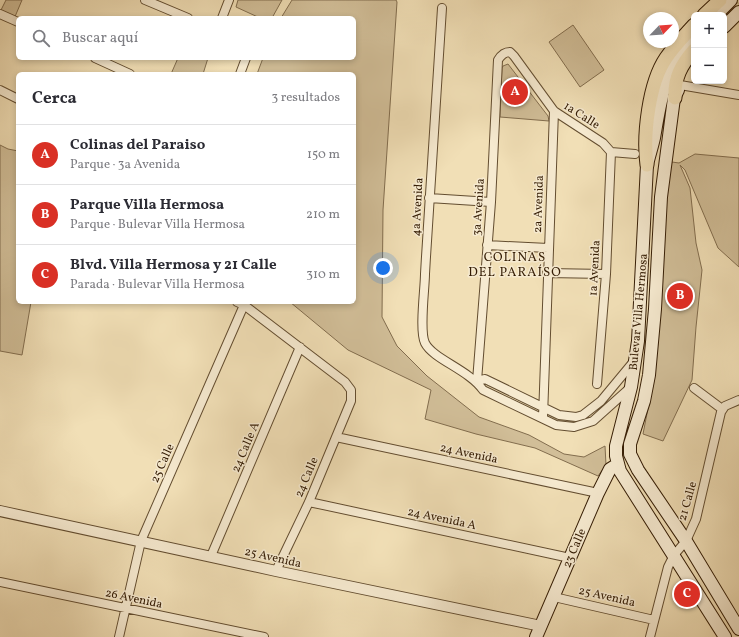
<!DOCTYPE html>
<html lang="es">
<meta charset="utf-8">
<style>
body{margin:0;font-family:Vollkorn,serif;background:#f2f2f3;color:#2b2b33}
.controls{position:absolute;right:12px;top:12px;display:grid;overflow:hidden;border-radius:6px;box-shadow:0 2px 6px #0003}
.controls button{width:36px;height:36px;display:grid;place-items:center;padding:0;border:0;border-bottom:1px solid #e1e1e2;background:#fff;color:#2b2b33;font:20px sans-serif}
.compass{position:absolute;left:643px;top:12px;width:36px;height:36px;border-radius:50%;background:#fff;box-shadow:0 2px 6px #0003;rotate:65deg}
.you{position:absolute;left:383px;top:268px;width:14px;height:14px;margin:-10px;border:3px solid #fff;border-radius:50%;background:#1a73e8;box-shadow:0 0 0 6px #1a73e833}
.badge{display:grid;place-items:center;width:26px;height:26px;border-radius:50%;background:#d93025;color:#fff;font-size:13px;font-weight:700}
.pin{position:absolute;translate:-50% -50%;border:2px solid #fff;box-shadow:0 1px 4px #0006}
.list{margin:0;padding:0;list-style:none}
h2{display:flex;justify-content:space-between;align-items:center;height:52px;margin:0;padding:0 16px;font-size:17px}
h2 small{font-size:13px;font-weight:400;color:#7c7c81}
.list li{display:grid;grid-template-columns:26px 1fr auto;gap:12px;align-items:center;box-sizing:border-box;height:60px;padding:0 16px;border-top:1px solid #e1e1e2}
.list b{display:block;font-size:15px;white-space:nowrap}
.list p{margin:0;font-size:13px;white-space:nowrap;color:#7c7c81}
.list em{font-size:13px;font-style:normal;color:#7c7c81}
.icon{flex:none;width:22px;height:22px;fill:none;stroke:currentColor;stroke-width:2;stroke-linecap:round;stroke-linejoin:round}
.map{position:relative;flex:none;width:739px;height:637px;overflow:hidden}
.search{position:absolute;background:#fff;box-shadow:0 2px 6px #0003;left:16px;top:16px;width:340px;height:44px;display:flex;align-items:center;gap:10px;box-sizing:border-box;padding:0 14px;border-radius:6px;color:#7c7c81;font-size:15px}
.panel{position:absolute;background:#fff;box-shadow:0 2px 6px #0003;left:16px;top:72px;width:340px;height:232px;border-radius:6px}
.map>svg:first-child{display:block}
.green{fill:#d1be98;stroke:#826d4e}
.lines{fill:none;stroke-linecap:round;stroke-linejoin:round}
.primary-tunnel{stroke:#cbb892;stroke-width:13;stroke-dasharray:13 6;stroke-linecap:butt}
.minor-casing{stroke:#634d30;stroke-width:10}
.tertiary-casing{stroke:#634d30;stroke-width:12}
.secondary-casing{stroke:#341c04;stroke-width:14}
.primary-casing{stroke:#341c04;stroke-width:15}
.minor{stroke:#f6ead0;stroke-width:8}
.tertiary{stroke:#f6ead0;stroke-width:10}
.secondary{stroke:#f6ead0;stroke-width:12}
.primary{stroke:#f1dfb6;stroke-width:13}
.labels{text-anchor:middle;stroke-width:3;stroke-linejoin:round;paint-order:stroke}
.street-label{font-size:12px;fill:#341c04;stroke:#f6ead0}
.neighbourhood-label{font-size:13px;letter-spacing:1px;fill:#341c04;stroke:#f6ead0}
</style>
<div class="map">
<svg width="739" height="637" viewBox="0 0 739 637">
<rect width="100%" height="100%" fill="#f1dfb6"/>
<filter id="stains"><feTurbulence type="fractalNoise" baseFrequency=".005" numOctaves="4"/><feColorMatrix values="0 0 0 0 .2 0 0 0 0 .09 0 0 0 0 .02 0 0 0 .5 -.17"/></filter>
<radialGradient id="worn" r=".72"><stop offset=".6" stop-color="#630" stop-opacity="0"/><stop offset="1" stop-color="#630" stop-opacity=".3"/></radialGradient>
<!-- green -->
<path class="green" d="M6,0H22L14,19L0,12Z
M238,0H282L272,18H260L236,7Z
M292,0H396L397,2L383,210L382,317L397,346L427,376L479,417L529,435L564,454L584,457L605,446L606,465L598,476L535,448L476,434L425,419L431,390L348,350L290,302H354V74H257L263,58H354V18H281Z
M573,25L604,70L580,87L549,42Z
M178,58H208L203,74H171Z
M508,64L548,116L549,121L500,117L502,68L503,66Z
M0,145L8,149L18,151V302H31L22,355L0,351Z
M695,154L739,158V267L718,248L685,170L680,165L690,188L696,243L702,270L696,327L692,380L663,441L643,434L653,383L658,342L664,194L672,162L679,163Z"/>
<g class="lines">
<!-- primary-tunnel -->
<path class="primary-tunnel" d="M724,17L739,3"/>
<!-- minor casing -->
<g class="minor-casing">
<path id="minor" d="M145,0L188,18
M442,8C436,96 430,185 425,274C425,288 419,331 425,343C433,359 469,370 483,390L556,425L574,427L593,421L631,387
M0,14L18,22
M222,18L229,0
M95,58L130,74
M240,74L246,58
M680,85L739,95
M0,90L18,99
M429,198L491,202
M487,245L548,248
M547,273L606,274
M237,302L244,305L345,382L351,390V401L309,502L276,571
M477,381L491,202L498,60C501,55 504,52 510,52L514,56L554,111L603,143L611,152L635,154
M477,381L485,379L559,415L576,417L583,415L601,401L635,360
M597,384L606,274L611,152
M694,388L722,409
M543,417L554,111
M336,437L598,493
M309,502L570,558
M211,556L300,347
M0,582L264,637
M554,597L654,620
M119,637L141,541L244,305
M650,637L668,567L674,555L686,541L696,519L721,412L725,406L739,400"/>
</g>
<!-- tertiary casing -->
<g class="tertiary-casing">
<path id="tertiary" d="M0,511L276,571L541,626"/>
</g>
<!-- secondary casing -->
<g class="secondary-casing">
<path id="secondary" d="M716,15L731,0
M724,27L739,12
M694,37C664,68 661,98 654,138C652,147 649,156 647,165L638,341L631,387L616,446V456L620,471L725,637
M678,90L674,98L661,197L655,309L649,375L644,401L630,444V454L638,470L686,541L739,629
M536,637L598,493L610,469L618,464"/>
</g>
<!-- primary casing -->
<g class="primary-casing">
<path id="primary" d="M704,15L720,0
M675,98C674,78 681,65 694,50
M647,165C643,135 649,83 666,58C674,46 684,36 694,25"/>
</g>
<!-- minor -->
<use href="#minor" class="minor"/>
<!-- tertiary -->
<use href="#tertiary" class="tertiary"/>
<!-- secondary -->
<use href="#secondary" class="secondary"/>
<!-- primary -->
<use href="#primary" class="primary"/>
</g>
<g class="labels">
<!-- street labels -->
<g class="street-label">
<text transform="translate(582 115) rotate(32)" y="4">1a Calle</text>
<text transform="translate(538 204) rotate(-88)" y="4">2a Avenida</text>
<text transform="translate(417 207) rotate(-87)" y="4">4a Avenida</text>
<text transform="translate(478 207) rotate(-86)" y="4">3a Avenida</text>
<text transform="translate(594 268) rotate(-87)" y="4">1a Avenida</text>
<text transform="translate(638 312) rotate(-85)" y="4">Bulevar Villa Hermosa</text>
<text transform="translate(245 447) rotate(-67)" y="4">24 Calle A</text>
<text transform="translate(469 453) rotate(12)" y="4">24 Avenida</text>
<text transform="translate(162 463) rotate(-66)" y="4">25 Calle</text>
<text transform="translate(306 477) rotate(-67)" y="4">24 Calle</text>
<text transform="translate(687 501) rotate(-74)" y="4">21 Calle</text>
<text transform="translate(442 518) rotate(12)" y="4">24 Avenida A</text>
<text transform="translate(574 548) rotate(-67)" y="4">23 Calle</text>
<text transform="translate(273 557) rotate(13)" y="4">25 Avenida</text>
<text transform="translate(607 596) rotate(13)" y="4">25 Avenida</text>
<text transform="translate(134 598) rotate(12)" y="4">26 Avenida</text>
</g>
<!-- neighbourhood labels -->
<g class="neighbourhood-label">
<text x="515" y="261">COLINAS<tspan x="515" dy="15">DEL PARAÍSO</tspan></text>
</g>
</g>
<rect width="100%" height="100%" filter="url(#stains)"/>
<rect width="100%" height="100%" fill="url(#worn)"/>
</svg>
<div class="controls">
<button>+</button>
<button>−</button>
</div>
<svg class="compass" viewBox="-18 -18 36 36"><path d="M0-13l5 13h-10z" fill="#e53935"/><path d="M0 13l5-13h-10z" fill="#7c7c81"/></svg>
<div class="you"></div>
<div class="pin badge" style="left:515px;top:92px">A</div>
<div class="pin badge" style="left:680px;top:296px">B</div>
<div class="pin badge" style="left:687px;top:594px">C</div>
<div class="search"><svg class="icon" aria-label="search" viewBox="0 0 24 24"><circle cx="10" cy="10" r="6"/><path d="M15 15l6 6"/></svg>Buscar aquí</div>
<section class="panel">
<h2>Cerca<small>3 resultados</small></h2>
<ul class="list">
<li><span class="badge">A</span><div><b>Colinas del Paraiso</b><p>Parque · 3a Avenida</p></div><em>150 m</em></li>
<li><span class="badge">B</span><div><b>Parque Villa Hermosa</b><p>Parque · Bulevar Villa Hermosa</p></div><em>210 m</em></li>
<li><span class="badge">C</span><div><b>Blvd. Villa Hermosa y 21 Calle</b><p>Parada · Bulevar Villa Hermosa</p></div><em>310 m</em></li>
</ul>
</section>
</div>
